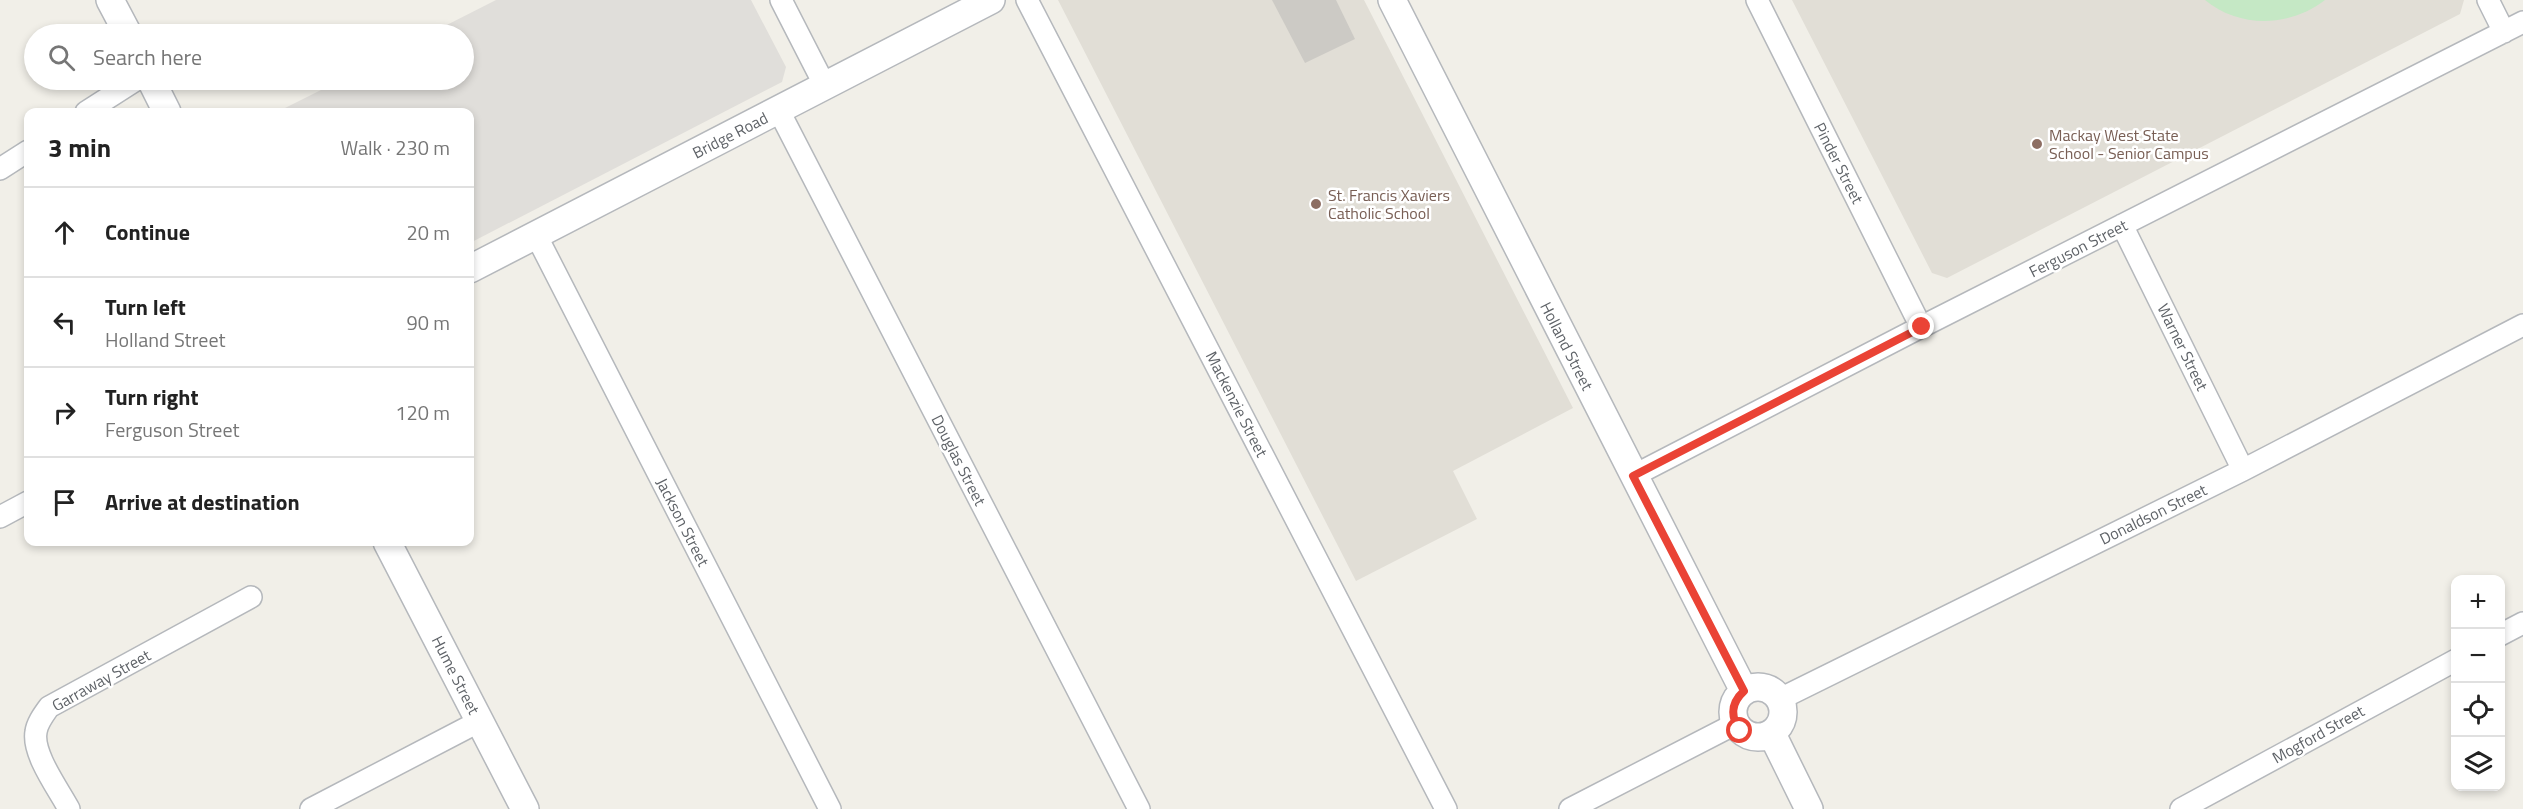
<!DOCTYPE html>
<meta charset="utf-8">
<style>
body{margin:0;font-family:"Titillium Web",sans-serif;background:#f2f2f2;color:#222}
.controls{position:absolute;right:18px;bottom:18px;display:grid;overflow:hidden;border-radius:12px;box-shadow:0 3px 9px #0003}
.controls button{width:54px;height:54px;display:grid;place-items:center;padding:0;border:0;border-bottom:2px solid #e0e0e0;background:#fff;color:#222;font:30px sans-serif}
.stop{position:absolute;width:18px;height:18px;margin:-14px;border:4px solid #ea4335;border-radius:50%;background:#fff}
.stop.end{background:#ea4335;border-color:#fff;box-shadow:0 2px 6px #0008}
.list{margin:0;padding:0;list-style:none}
h2{display:flex;justify-content:space-between;align-items:center;height:78px;margin:0;padding:0 24px;font-size:26px}
h2 small{font-size:20px;font-weight:400;color:#767676}
.list li{display:grid;grid-template-columns:39px 1fr auto;gap:18px;align-items:center;box-sizing:border-box;height:90px;padding:0 24px;border-top:2px solid #e0e0e0}
.list b{display:block;font-size:22px;white-space:nowrap}
.list p{margin:0;font-size:20px;white-space:nowrap;color:#767676}
.list em{font-size:20px;font-style:normal;color:#767676}
.icon{flex:none;width:33px;height:33px;fill:none;stroke:currentColor;stroke-width:2;stroke-linecap:round;stroke-linejoin:round}
.map{position:relative;flex:none;width:2523px;height:809px;overflow:hidden}
.search{position:absolute;background:#fff;box-shadow:0 3px 9px #0003;left:24px;top:24px;width:450px;height:66px;display:flex;align-items:center;gap:15px;box-sizing:border-box;padding:0 21px;border-radius:33px;color:#767676;font-size:22px}
.panel{position:absolute;background:#fff;box-shadow:0 3px 9px #0003;left:24px;top:108px;width:450px;height:438px;border-radius:12px}
.map>svg:first-child{display:block}
.industrial{fill:#e0deda}
.education{fill:#e1ded6}
.green{fill:#c5e8c5}
.building{fill:#cccac5}
.lines{fill:none;stroke-linecap:round;stroke-linejoin:round}
.minor-casing{stroke:#b5b8bc;stroke-width:24}
.tertiary-casing{stroke:#b5b8bc;stroke-width:30}
.minor{stroke:#fff;stroke-width:21}
.tertiary{stroke:#fff;stroke-width:27}
.route{stroke:#ea4335;stroke-width:8}
.education-dot{fill:#8d6e63;stroke:#fff;stroke-width:2}
.labels{text-anchor:middle;stroke-width:5;stroke-linejoin:round;paint-order:stroke}
.street-label{font-size:16px;fill:#5f6368;stroke:#fff}
.education-label{font-size:16px;fill:#785e54;stroke:#fff;text-anchor:start}
</style>
<div class="map">
<svg width="2523" height="809" viewBox="0 0 2523 809">
<rect width="100%" height="100%" fill="#f1efe8"/>
<!-- industrial -->
<path class="industrial" d="M496,0H751L786,67L782,82L470,243V112H277L341,80H464V34H429Z"/>
<!-- education -->
<path class="education" d="M1058,0H1364L1573,408L1453,471L1477,519L1356,581Z
M1792,0H2464L2460,14L1947,278L1932,273Z"/>
<!-- green -->
<path class="green" d="M2205,0H2325C2290,27 2240,29 2205,0Z"/>
<!-- building -->
<path class="building" d="M1272,0H1336L1355,39L1305,63Z"/>
<g class="lines">
<!-- minor casing -->
<g class="minor-casing">
<path id="minor" d="M781,0L825,86
M1027,0L1446,809
M1757,0L1921,327
M2488,0L2504,32
M779,111L1139,809
M86,112L136,80
M0,169L28,151
M2122,225L2243,470
M536,235L830,809
M1633,476L1921,327L2523,22
M0,517L28,502
M2500,635L2523,623
M1780,699L2243,470L2523,325
M69,809C59,790 32,754 36,732C37,723 44,714 49,707L251,597
M311,809L480,721
M1570,809L1735,724
M2181,809L2456,660"/>
</g>
<!-- tertiary casing -->
<g class="tertiary-casing">
<path id="tertiary" d="M110,0L128,34
M1392,0L1744,691
M151,80L167,112
M470,269L991,0
M387,542L525,809
M1733 712a25 25 0 1 1 50 0a25 25 0 1 1-50 0Z
M1772,734L1809,809"/>
</g>
<!-- minor -->
<use href="#minor" class="minor"/>
<!-- tertiary -->
<use href="#tertiary" class="tertiary"/>
</g>
<g class="lines">
<!-- route -->
<path class="route" d="M1740,731C1730,716 1731,703 1744,691L1633,476L1922,327"/>
</g>
<!-- markers -->
<g class="education-dot">
<circle cx="2037" cy="144" r="6"/>
<circle cx="1316" cy="204" r="6"/>
</g>
<g class="labels">
<!-- street labels -->
<g class="street-label">
<text transform="translate(730 135) rotate(-27)" y="6">Bridge Road</text>
<text transform="translate(1839 163) rotate(63)" y="6">Pinder Street</text>
<text transform="translate(2078 248) rotate(-27)" y="6">Ferguson Street</text>
<text transform="translate(1567 346) rotate(63)" y="6">Holland Street</text>
<text transform="translate(2183 347) rotate(64)" y="6">Warner Street</text>
<text transform="translate(1237 404) rotate(63)" y="6">Mackenzie Street</text>
<text transform="translate(959 460) rotate(63)" y="6">Douglas Street</text>
<text transform="translate(2153 514) rotate(-26)" y="6">Donaldson Street</text>
<text transform="translate(683 522) rotate(63)" y="6">Jackson Street</text>
<text transform="translate(456 675) rotate(63)" y="6">Hume Street</text>
<text transform="translate(101 680) rotate(-29)" y="6">Garraway Street</text>
<text transform="translate(2318 734) rotate(-29)" y="6">Mogford Street</text>
</g>
<!-- education labels -->
<g class="education-label">
<text x="2049" y="141">Mackay West State<tspan x="2049" dy="18">School - Senior Campus</tspan></text>
<text x="1328" y="201">St. Francis Xaviers<tspan x="1328" dy="18">Catholic School</tspan></text>
</g>
</g>
</svg>
<div class="controls">
<button>+</button>
<button>−</button>
<button><svg class="icon" aria-label="locate" viewBox="0 0 24 24"><circle cx="12" cy="12" r="6"/><path d="M12 2v4M12 18v4M2 12h4M18 12h4"/></svg></button>
<button><svg class="icon" aria-label="layers" viewBox="0 0 24 24"><path d="M12 4l9 5-9 5-9-5zM3 14l9 5 9-5"/></svg></button>
</div>
<div class="stop" style="left:1740px;top:731px"></div>
<div class="stop end" style="left:1922px;top:327px"></div>
<div class="search"><svg class="icon" aria-label="search" viewBox="0 0 24 24"><circle cx="10" cy="10" r="6"/><path d="M15 15l6 6"/></svg>Search here</div>
<section class="panel">
<h2>3 min<small>Walk · 230 m</small></h2>
<ul class="list">
<li><svg class="icon" aria-label="ahead" viewBox="0 0 24 24"><path d="M12 20V5M6 11l6-6 6 6"/></svg><div><b>Continue</b></div><em>20 m</em></li>
<li><svg class="icon" aria-label="left" viewBox="0 0 24 24"><path d="M17 20v-9H6M10 6l-5 5 5 5"/></svg><div><b>Turn left</b><p>Holland Street</p></div><em>90 m</em></li>
<li><svg class="icon" aria-label="right" viewBox="0 0 24 24"><path d="M7 20v-9h11M14 6l5 5-5 5"/></svg><div><b>Turn right</b><p>Ferguson Street</p></div><em>120 m</em></li>
<li><svg class="icon" aria-label="arrive" viewBox="0 0 24 24"><path d="M6 21V4h12l-3 4 3 4H6"/></svg><div><b>Arrive at destination</b></div></li>
</ul>
</section>
</div>
